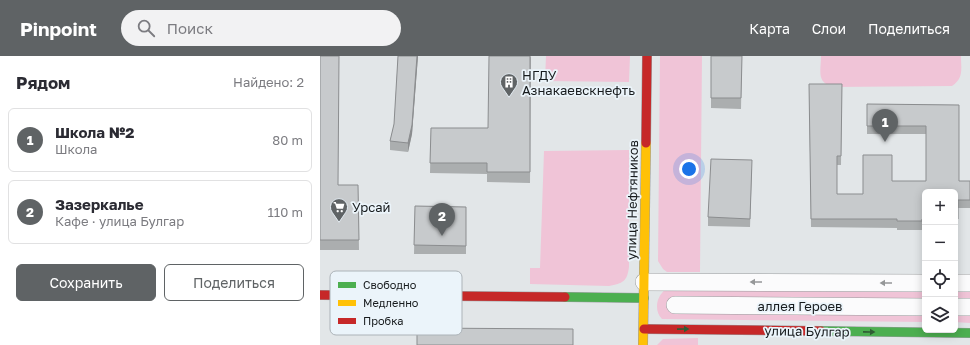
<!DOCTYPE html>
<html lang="ru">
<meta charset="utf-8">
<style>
body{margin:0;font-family:"Golos Text",sans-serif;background:#f2f2f3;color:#2b2b33}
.controls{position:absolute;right:12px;bottom:12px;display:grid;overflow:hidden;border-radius:6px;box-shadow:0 2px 10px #0003}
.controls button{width:36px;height:36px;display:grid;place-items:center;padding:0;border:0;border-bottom:1px solid #e1e1e2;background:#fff;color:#2b2b33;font:20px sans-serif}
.you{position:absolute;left:369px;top:113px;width:14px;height:14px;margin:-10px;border:3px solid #fff;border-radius:50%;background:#1a73e8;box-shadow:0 0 0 6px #1a73e833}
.badge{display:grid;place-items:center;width:26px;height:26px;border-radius:50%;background:#5f6365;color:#fff;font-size:13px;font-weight:700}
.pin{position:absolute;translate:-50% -33px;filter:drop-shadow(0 1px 2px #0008)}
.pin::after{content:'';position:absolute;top:21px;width:14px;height:12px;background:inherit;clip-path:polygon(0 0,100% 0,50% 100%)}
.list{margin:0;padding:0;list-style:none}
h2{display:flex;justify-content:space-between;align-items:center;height:52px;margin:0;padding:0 16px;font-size:17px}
h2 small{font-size:13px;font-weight:400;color:#7c7c81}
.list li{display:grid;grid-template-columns:26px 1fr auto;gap:12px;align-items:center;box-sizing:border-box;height:64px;margin:0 8px 8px;padding:0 8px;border:1px solid #e1e1e2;border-radius:6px}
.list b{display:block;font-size:15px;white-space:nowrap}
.list p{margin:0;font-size:13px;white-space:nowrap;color:#7c7c81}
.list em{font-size:13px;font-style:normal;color:#7c7c81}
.actions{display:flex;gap:8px;padding:12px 16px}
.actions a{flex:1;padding:9px 0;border:1px solid #5f6365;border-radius:6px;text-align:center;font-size:14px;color:#5f6365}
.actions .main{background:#5f6365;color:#fff}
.icon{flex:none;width:22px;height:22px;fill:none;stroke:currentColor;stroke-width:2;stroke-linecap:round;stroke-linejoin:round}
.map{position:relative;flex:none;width:650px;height:289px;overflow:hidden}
header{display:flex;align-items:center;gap:24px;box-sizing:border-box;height:56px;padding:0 20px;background:#5f6365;color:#fff}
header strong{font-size:19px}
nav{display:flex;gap:22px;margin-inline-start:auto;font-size:14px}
.search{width:280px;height:36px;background:#f2f2f3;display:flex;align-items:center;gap:10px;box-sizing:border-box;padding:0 14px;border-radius:22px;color:#7c7c81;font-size:15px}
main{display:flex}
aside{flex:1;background:#fff}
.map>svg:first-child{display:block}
.green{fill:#f0c4d7}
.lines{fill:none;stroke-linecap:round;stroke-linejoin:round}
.street-casing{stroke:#989b9d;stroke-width:18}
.fast-casing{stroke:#989b9d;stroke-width:10}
.slow-casing{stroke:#989b9d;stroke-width:10}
.jam-casing{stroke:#989b9d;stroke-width:10}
.street{stroke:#fbfbfc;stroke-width:17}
.fast{stroke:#4caf50;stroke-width:9}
.slow{stroke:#ffc107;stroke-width:9}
.jam{stroke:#c62828;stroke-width:9}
.wall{fill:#abaeaf}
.shaded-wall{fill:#8b8d8f}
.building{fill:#c7cacc;stroke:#8b8d8f}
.oneway{fill:#959798}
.oneway2{fill:#2f5e34}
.labels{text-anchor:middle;stroke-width:3.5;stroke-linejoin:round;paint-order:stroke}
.poi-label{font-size:13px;fill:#181c1e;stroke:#ebf4fa;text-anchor:start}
.street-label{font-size:13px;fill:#181c1e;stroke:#ebf4fa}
.key{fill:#ebf4fa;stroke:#acb3b8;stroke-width:1}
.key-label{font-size:11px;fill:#181c1e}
</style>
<header>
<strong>Pinpoint</strong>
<div class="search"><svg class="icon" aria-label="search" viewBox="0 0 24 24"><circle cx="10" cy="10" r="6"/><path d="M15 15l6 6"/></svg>Поиск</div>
<nav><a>Карта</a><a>Слои</a><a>Поделиться</a></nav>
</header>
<main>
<aside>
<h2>Рядом<small>Найдено: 2</small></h2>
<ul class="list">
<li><span class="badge">1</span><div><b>Школа №2</b><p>Школа</p></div><em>80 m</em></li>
<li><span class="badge">2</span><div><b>Зазеркалье</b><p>Кафе · улица Булгар</p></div><em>110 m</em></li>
</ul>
<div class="actions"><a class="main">Сохранить</a><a>Поделиться</a></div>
</aside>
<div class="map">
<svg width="650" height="289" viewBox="0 0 650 289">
<rect width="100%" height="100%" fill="#e2e6e8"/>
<!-- green -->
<path class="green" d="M226,0H310L309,26L225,25Z
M340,0H382L380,216H347L343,213L338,205Z
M501,0H641C641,13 644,22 632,30L513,31C496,26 501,15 501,0Z
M309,94V211C307,226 303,227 289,230L210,228V212H220L224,95Z
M345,234L605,235V266L342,263C334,255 336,241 345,234Z
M635,235H650V267L635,266Z
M378,282V289H337L343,283Z"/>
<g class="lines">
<!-- street casing -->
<g class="street-casing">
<path id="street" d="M324,226L605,227
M635,227H650
M355,249L605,251
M635,251H650"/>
</g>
<!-- fast casing -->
<g class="fast-casing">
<path id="fast" d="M245,241L324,242
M501,275L650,277"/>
</g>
<!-- slow casing -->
<g class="slow-casing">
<path id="slow" d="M323,289L326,87"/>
</g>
<!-- jam casing -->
<g class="jam-casing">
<path id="jam" d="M326,87L327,0
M0,239L245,241
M324,273L501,275"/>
</g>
<!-- street -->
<use href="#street" class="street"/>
<!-- fast -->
<use href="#fast" class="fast"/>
<!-- slow -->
<use href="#slow" class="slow"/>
<!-- jam -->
<use href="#jam" class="jam"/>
</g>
<!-- wall -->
<path class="wall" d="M0,0L18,129H38L39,194H0Z
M78,0H98L92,78L88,96L70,94V85L74,68Z
M211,0L210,127L167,126V118L110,117L111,72H168Z
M391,0H422L421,53L391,52Z
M489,28H522L521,109H517V138H543L572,125H606V78H547V48L639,49V125H650V152H638V171H635V136H605V171H602V174H577V172L491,171Z
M432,113L430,171L388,170V161Z
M95,150L146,151V198H94Z"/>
<!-- shaded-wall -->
<path class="shaded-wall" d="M97,0H98L92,78L88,96V87Z"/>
<!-- building -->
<path class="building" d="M0,0H19L18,129H38L39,184H0Z
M78,0H97L92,69L88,87L70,85L74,68Z
M169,0H210V116H167V107H110L111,72H168Z
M391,0H422L421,42H391Z
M489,28H522L521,100H517V138H543V99H572V125H606V70H547V48L639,49V125H650V144H638V163H635V136H605V163H602V165H577V163H491Z
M391,103L432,104L430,163L388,161Z
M95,150L146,151V190L94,189Z
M97,272L253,273V289H97Z"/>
<!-- one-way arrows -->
<defs><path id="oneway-solid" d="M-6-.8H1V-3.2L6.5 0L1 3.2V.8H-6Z"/></defs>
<g class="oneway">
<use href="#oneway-solid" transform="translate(436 226) rotate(-180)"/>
<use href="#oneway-solid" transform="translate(566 227) rotate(-180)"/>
</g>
<g class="oneway2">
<use href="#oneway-solid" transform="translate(363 273) rotate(-1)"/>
<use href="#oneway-solid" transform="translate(549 276) rotate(1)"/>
</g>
<!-- icons -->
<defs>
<g id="building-pin" transform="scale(0.9)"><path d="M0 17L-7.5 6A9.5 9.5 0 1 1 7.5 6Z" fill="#5f6365" stroke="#ebf4fa"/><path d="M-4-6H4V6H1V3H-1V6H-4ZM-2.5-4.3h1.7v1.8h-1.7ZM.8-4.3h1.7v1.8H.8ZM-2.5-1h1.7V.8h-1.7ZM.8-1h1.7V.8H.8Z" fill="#fff"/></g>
<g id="supermarket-pin" transform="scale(0.9)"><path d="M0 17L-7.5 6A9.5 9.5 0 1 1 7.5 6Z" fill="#5f6365" stroke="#ebf4fa"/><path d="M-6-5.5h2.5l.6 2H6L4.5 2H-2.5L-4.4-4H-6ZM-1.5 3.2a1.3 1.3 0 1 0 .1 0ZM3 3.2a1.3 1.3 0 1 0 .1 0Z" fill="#fff"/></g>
</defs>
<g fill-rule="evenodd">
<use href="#building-pin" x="189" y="26"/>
<use href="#supermarket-pin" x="19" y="151"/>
</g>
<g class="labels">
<!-- poi labels -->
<g class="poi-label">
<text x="202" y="24">НГДУ<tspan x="202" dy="15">Азнакаевскнефть</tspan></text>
<text x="32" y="156">Урсай</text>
</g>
<!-- street labels -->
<g class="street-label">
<text transform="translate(312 144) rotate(-89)" y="5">улица Нефтяников</text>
<text x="480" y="255">аллея Героев</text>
<text transform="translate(487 275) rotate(1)" y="5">улица Булгар</text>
</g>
</g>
<!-- legend -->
<rect x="10" y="215" width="132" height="64" rx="6" class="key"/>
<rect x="18" y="226" width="18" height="6" fill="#4caf50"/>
<rect x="18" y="244" width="18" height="6" fill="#ffc107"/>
<rect x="18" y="262" width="18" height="6" fill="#c62828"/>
<g class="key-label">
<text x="43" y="233">Свободно</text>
<text x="43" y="251">Медленно</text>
<text x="43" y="269">Пробка</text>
</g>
</svg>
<div class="controls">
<button>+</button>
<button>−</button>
<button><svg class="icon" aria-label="locate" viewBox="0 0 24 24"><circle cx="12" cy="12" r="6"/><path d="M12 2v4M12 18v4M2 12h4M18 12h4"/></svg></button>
<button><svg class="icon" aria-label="layers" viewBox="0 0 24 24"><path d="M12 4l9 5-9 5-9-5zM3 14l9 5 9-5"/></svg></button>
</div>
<div class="you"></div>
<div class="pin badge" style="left:565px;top:86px">1</div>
<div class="pin badge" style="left:122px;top:180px">2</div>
</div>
</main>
